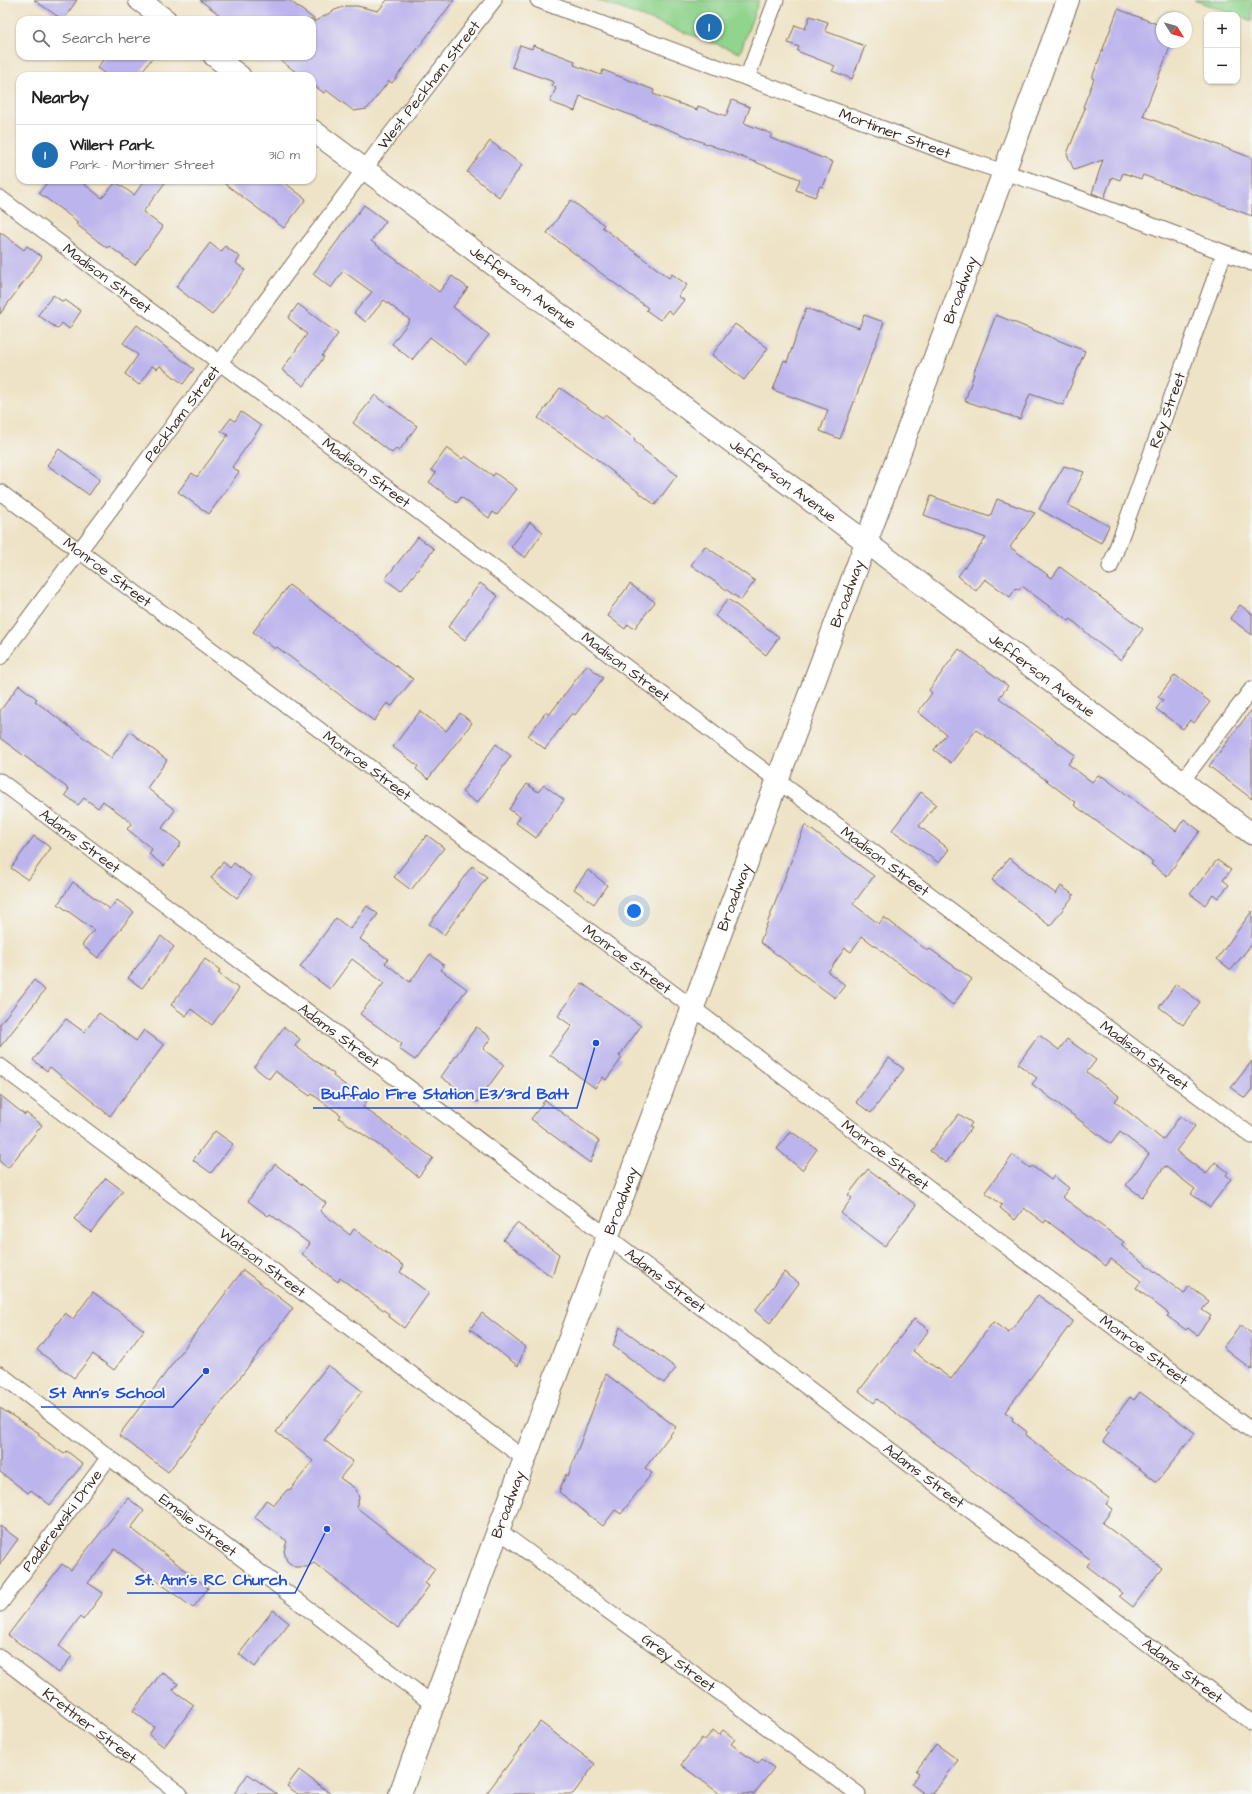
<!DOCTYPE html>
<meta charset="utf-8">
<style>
body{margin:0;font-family:"Architects Daughter",sans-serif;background:#f2f2f2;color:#222}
.controls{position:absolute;right:12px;top:12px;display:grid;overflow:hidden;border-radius:8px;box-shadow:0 1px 3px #0004}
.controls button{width:36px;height:36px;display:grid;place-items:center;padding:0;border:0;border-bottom:1px solid #e0e0e0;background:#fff;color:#222;font:20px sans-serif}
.compass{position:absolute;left:1156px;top:12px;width:36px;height:36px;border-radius:50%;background:#fff;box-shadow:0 1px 3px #0004;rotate:127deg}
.you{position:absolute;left:634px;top:911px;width:14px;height:14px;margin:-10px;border:3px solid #fff;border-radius:50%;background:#1a73e8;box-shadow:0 0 0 6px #1a73e833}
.badge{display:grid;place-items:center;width:26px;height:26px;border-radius:50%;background:#1f6fb2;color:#fff;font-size:13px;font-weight:700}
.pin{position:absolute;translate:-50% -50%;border:2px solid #fff;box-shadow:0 1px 4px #0006}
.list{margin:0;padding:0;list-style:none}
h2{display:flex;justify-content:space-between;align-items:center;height:52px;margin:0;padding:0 16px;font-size:17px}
h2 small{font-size:13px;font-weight:400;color:#767676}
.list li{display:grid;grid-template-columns:26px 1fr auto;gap:12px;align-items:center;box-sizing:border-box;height:60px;padding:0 16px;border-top:1px solid #e0e0e0}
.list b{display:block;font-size:15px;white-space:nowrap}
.list p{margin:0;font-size:13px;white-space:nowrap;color:#767676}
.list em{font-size:13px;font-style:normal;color:#767676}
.icon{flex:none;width:22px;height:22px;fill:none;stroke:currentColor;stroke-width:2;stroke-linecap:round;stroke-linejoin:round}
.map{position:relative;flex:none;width:1252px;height:1794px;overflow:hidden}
.search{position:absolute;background:#fff;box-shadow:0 1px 3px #0004;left:16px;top:16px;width:300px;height:44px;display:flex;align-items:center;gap:10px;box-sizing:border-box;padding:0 14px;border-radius:12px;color:#767676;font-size:15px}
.panel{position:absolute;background:#fff;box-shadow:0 1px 3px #0004;left:16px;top:72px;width:300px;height:112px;border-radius:12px}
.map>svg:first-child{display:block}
.green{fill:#90d48d;stroke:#667f56}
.building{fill:#bcb4ec}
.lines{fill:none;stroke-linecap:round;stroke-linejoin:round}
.street-casing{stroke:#7a6b59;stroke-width:17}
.secondary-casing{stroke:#7a6b59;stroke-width:23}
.primary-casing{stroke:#7a6b59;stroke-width:24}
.street{stroke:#fff;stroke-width:15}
.secondary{stroke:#fff;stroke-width:21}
.primary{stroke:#fff;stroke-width:22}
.labels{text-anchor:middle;stroke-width:4;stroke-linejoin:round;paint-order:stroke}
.street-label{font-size:15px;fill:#3b2a1e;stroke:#f6f6f2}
.leader{fill:none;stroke:#1d4ed8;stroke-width:1.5}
.callout-dot{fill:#1d4ed8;stroke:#f6f6f2;stroke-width:1.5}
.callout-label{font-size:16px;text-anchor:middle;font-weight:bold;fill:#1d4ed8;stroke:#f6f6f2;stroke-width:4;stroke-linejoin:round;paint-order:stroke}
</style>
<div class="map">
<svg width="1252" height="1794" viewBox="0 0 1252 1794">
<rect width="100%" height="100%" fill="#f6f6f2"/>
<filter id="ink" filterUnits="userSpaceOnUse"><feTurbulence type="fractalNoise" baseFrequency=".025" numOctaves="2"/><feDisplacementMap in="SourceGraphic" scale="8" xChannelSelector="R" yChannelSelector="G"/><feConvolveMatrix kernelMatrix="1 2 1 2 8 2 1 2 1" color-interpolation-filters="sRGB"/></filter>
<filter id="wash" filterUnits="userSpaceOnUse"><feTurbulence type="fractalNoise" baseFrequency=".012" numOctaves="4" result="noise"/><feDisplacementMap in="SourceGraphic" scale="16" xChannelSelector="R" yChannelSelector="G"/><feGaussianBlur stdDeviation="0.9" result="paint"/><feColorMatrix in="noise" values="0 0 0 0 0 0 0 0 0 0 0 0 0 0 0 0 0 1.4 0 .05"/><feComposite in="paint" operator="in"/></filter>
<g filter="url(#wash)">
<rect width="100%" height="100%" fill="#eee3c6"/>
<!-- green -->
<path class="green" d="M597,0H759L740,53Z
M1194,0H1252V21Z"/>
<g id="blocks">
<!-- building -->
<path class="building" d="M34,0H77L63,20Z
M200,0H289L315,20H226Z
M387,0H454L392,83L389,81L367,109L354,111L326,90L324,93L312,84V76H301L275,56H312V23L335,10L346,6H357L378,11Z
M1118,9L1162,26V42H1172L1143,116L1252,158V216L1143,175L1141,179L1123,173L1120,180L1112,177L1104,198L1092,193L1103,160L1074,170L1067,154L1085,108L1083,107L1094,79L1092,78Z
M810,16L828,22L825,31L865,46L852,79L832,71L835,66L797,51L799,47L788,43L795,25L805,29Z
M520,45L532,49L533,45L575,61L574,65L601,75L603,70L654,90L653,94L697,110L698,106L726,116L732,100L750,107L744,123L772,134L770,138L833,162L823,187L820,186L815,197L796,190L800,179L580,96L575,111L550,102L556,88L552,86L554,82L512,67Z
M106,56H154L138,76H108L97,68Z
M490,141L522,165L499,197L467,172Z
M49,180H79L102,198L116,182L134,195L145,180H167L143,212L163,227L135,265L109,246L107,248L76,224L78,222L39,193Z
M220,180H281L306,199L284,228Z
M571,200L604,225L602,227L669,278L672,274L687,285L678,296L684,300L673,314L668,310L660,320L646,310L648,308L547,233Z
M364,205L386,221L371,241L439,292L452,276L468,288L453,307L489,335L466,364L430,337L412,360L392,344L410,320L384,300L366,322L354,313L372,292L343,271L331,288L313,274Z
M0,232L24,250L27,246L42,257L0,314Z
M210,243L221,252L225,246L240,257L236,263L245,270L212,315L176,287Z
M53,295L63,302L65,300L81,311L69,329L62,323L58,329L38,315Z
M298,304L338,334L322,356L324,357L304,386L282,370L307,334L288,318Z
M806,308L859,328L864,315L884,322L840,439L820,431L828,410L773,390L784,360L787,362Z
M996,315L1085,351L1063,405L1030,394L1020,419L965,401L974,374H973Z
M735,324L768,348L744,380L712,355Z
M137,325L194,369L183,384L160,366L157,369L152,366L139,385L125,374L138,355L123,343Z
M560,388L603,418L605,415L635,439L634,441L643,448L642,449L677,475L655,505L590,454L538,418Z
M375,395L417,426L399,451L396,449L392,453L353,423Z
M241,412L261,426L232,467L239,472L209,514L178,492L192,473L197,477L228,435L221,431L231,418L235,421Z
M447,448L462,459L465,456L493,476L495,473L517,489L497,515L493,512L489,518L461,497L457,503L429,482L436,473L431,470Z
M59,449L100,479L89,495L47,465Z
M1064,466L1084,472L1068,505L1109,526L1101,543L1039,509Z
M931,496L990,517L997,499L1035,513L1010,547L1052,578L1060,567L1143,629L1121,660L1097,642L1071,619L1069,621L1022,586L1019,590L1016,588L1010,597L985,579L976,591L958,576L986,538L924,515Z
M530,522L543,532L525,558L511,547Z
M418,537L434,549L401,591L385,579Z
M705,546L755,581L741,600L691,565Z
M480,583L498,596L465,640L448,627Z
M630,584L655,602L634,629L628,624L625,629L608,616L611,611L610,610Z
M289,585L413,679L392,706L387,703L374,721L277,647L275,649L253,632Z
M728,599L779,637L766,655L715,616Z
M1240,605L1252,614V635L1230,618Z
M959,649L1008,686L999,698L1075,755L1068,764L1092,782L1098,775L1101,777L1102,776L1176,831L1184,819L1200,831L1167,876L1151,864L1153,862L1074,805L1076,803L1005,749L976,730L951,763L934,750L946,734L918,712L932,693L929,690Z
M587,665L603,678L575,715L572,713L545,749L528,736L546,712L549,715Z
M1175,675L1210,702L1194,723L1190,720L1183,729L1156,709L1163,700L1158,697Z
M19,685L37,699L35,701L111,758L130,732L167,760L147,788L175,810L162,828L181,843L164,866L149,854L152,849L127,829L132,823L103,801L98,808L84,798L78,805L65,795L69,789L0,738V711Z
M1252,709V799L1209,766Z
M420,711L446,731L460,713L472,723L428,779L416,769L418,766L393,747Z
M496,744L511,756L477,803L462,792Z
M527,784L538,792L544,785L564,800L536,838L516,823L520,817L509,809Z
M921,792L936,804L919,826L949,849L939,863L892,830Z
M805,825L874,876L853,904L879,924L884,917L928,951L930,949L972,979L953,1005L862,936L851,952L845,948L828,972L845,985L835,998L760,942Z
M427,835L444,848L411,890L394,877Z
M34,836L51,848L28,880L11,868Z
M1009,858L1056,894L1061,886L1074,895L1050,926L992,880Z
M1217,860L1231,870L1223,880L1229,885L1218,898L1213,894L1205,905L1190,894Z
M223,862L230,868L234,863L252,877L237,898L211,878Z
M472,866L487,877L444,935L429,924Z
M588,870L607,885L594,904L574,889Z
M73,882L110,909L117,900L134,912L98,958L82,945L94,930L58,904Z
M367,906L378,914L360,939L388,959L385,963L410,982L430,954L444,965L441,970L467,989L415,1060L399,1049L402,1044L360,1014L384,983L352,959L330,989L300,967L336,918L350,929Z
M1252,911V944L1231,970L1217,959Z
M161,936L174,947L142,988L128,978Z
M205,959L220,970L218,973L239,989L212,1025L191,1009L186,1016L171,1005Z
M34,980L45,990L0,1047V1024Z
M582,983L641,1026L619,1056L622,1058L606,1080L603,1077L595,1088L550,1055L572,1026L558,1016Z
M1176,984L1200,1002L1183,1025L1159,1007Z
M99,1013L136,1041L144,1030L164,1045L110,1116L50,1067L47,1071L33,1060L66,1019L84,1032Z
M284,1027L300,1039L295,1046L334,1074L333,1076L367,1101L363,1107L433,1158L418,1177L386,1150L339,1118L341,1115L312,1094L310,1096L275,1071L269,1079L254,1067Z
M476,1027L491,1038L483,1049L504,1065L477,1102L441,1077Z
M1039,1035L1059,1050L1067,1039L1096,1060L1087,1072L1119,1096L1115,1101L1163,1140L1180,1116L1195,1126L1176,1151L1206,1174L1215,1162L1228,1172L1226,1175L1231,1179L1210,1207L1191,1194L1195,1189L1165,1166L1142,1197L1126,1185L1149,1154L1120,1132L1111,1144L1032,1084L1037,1078L1018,1064Z
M889,1058L904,1069L871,1113L856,1102Z
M1252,1061V1089L1245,1098L1231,1088Z
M0,1095L25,1115L26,1113L42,1125L8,1168L0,1162Z
M545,1100L599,1141L590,1163L531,1119Z
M959,1114L972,1123L969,1127L971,1128L946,1163L930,1151Z
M215,1131L233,1144L211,1173L193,1160Z
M790,1131L817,1149L802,1170L777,1149Z
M1013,1155L1030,1168L1032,1166L1051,1180L1054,1176L1069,1188L1062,1197L1124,1242L1121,1245L1129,1252L1184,1294L1189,1286L1209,1301L1202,1310L1211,1316L1197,1335L1188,1328L1186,1330L1167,1316L1169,1314L1136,1288L1141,1281L1111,1259L1106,1266L1046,1220L1044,1223L1024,1208L1015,1220L1000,1208L1002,1205L985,1192Z
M275,1164L326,1203L320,1211L350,1235L354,1229L404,1266L400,1272L429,1293L404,1328L388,1316L389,1314L340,1278L338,1282L323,1271L302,1254L310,1244L270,1214L268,1216L248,1201Z
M868,1169L916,1205L885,1246L841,1213L852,1198L848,1195Z
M106,1178L123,1191L91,1232L74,1219Z
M517,1223L559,1254L552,1277L503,1240Z
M243,1270L293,1308L168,1472L119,1435Z
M784,1272L799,1283L770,1323L755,1311Z
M93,1292L144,1330L114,1370L93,1354L74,1378L37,1350L65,1313L73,1319Z
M1038,1295L1073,1321L1005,1412L1013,1418L1012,1420L1027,1432L1025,1435L1110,1499L1106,1504L1113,1509L1102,1523L1162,1568L1133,1607L1119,1596L1122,1593L1087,1566L1091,1560L877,1399L874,1403L859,1391L914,1319L929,1330L913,1351L951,1379L993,1322L1009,1333Z
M482,1313L525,1347L518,1366L470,1329Z
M1241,1325L1252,1334V1370L1223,1347Z
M620,1327L676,1368L664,1383L613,1346Z
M328,1365L362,1391L324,1440L353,1462L340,1478L356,1489L359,1498L356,1507L435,1569L425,1583L429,1586L398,1628L314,1563L307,1567H295L287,1561L284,1551L287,1541L254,1517L266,1500L274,1505L287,1490L291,1489L313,1461L276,1432Z
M606,1374L676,1427L645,1468L652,1473L621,1514L615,1510L603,1526L559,1492L566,1474L568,1476Z
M1140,1392L1195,1433L1157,1482L1103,1441L1109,1433L1106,1430L1130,1397L1134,1400Z
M0,1408L39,1433L38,1435L64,1454L67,1451L83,1464L50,1505L31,1490L28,1493L0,1472Z
M128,1498L144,1511L131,1528L208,1588L193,1608L115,1549L88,1583L103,1593L83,1620L80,1617L59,1646L72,1656L59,1673L8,1635L62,1564L71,1570Z
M0,1526L18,1539L0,1564Z
M273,1610L289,1623L255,1667L239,1654Z
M162,1672L178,1684L173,1690L194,1705L164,1747L149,1735L154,1727L133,1711Z
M540,1722L595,1764L573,1794H486Z
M713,1730L719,1735L723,1730L735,1739L731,1744L758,1764L762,1759L774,1768L754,1794H720L681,1765L702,1738L705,1740Z
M936,1744L958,1760L933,1794H925L911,1784L919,1773L916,1771Z
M299,1770L331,1794H298L287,1786Z
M248,1774L277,1794H234Z"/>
</g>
</g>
<g filter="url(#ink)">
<use href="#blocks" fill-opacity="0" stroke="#7a6b59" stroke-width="1"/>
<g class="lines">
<!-- street casing -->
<g class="street-casing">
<g id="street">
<path id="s1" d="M538,0L964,159L1044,185L1252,263"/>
<path d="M747,78L776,0"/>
<path id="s2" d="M0,198L1252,1136"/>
<path id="s3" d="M0,492L693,1008L971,1220L1252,1431"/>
<path id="s4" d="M1110,567L1224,253"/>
<path id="s5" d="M0,657L377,152L494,0"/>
<path id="s6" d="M0,781L608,1237L1252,1723"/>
<path d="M1182,781L1252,689"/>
<path id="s7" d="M0,1066L525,1459"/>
<path id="s8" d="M0,1374L434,1705"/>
<path id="s9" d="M498,1530L858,1794"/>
<path id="s10" d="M0,1604L109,1457"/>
<path id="s11" d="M0,1657L180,1794"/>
</g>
</g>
<!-- secondary casing -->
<g class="secondary-casing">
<g id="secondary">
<path d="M139,0L166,20"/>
<path d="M214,56L240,76"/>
<path id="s12" d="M312,130L866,542L1252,834"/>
</g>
</g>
<!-- primary casing -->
<g class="primary-casing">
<g id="primary">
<path id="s13" d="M400,1794L1068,0"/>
</g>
</g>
<!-- street -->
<use href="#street" class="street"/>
<!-- secondary -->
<use href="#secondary" class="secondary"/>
<!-- primary -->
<use href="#primary" class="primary"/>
</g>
</g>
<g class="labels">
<!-- street labels -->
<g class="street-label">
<text dy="5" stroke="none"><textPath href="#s5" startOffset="715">West Peckham Street</textPath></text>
<text dy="5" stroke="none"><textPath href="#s1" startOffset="381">Mortimer Street</textPath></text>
<text dy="5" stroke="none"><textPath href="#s2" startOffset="134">Madison Street</textPath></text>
<text dy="5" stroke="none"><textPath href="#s12" startOffset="263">Jefferson Avenue</textPath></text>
<text dy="5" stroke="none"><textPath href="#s13" startOffset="1605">Broadway</textPath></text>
<text dy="5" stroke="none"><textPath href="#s4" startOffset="167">Rey Street</textPath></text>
<text dy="5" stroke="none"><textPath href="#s5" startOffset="304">Peckham Street</textPath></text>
<text dy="5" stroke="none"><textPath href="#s2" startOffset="458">Madison Street</textPath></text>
<text dy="5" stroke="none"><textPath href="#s12" startOffset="587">Jefferson Avenue</textPath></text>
<text dy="5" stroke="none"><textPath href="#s3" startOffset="134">Monroe Street</textPath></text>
<text dy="5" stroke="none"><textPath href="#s13" startOffset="1281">Broadway</textPath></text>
<text dy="5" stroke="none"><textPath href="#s2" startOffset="782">Madison Street</textPath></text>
<text dy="5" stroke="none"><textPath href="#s12" startOffset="911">Jefferson Avenue</textPath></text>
<text dy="5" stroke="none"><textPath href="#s3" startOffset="458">Monroe Street</textPath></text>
<text dy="5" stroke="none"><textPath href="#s6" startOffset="100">Adams Street</textPath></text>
<text dy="5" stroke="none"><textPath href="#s2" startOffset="1106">Madison Street</textPath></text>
<text dy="5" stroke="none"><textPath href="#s13" startOffset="957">Broadway</textPath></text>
<text dy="5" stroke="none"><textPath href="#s3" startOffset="782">Monroe Street</textPath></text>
<text dy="5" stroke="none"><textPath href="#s6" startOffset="424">Adams Street</textPath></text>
<text dy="5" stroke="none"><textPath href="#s2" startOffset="1430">Madison Street</textPath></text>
<text dy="5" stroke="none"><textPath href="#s3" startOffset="1106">Monroe Street</textPath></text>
<text dy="5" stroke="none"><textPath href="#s13" startOffset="633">Broadway</textPath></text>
<text dy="5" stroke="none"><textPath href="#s7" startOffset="328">Watson Street</textPath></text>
<text dy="5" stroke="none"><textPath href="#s6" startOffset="832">Adams Street</textPath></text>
<text dy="5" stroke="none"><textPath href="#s3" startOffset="1430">Monroe Street</textPath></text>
<text dy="5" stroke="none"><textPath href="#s6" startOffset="1156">Adams Street</textPath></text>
<text dy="5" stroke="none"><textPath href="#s13" startOffset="309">Broadway</textPath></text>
<text dy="5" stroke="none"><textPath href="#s10" startOffset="104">Paderewski Drive</textPath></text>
<text dy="5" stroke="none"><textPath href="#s8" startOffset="249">Emslie Street</textPath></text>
<text dy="5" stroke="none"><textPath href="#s9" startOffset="224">Grey Street</textPath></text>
<text dy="5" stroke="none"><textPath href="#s6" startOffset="1480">Adams Street</textPath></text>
<text dy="5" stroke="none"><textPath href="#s11" startOffset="113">Krettner Street</textPath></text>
</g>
</g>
<!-- callouts -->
<path class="leader" d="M596 1043L577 1108H313M206 1371L173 1407H41M327 1529L295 1593H127"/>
<g class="callout-dot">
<circle cx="596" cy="1043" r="4"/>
<circle cx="206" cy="1371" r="4"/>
<circle cx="327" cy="1529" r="4"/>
</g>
<g class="callout-label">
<text x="445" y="1099">Buffalo Fire Station E3/3rd Batt</text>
<text x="107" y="1398">St Ann's School</text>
<text x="211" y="1585">St. Ann's RC Church</text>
</g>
</svg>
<div class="controls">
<button>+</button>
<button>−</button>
</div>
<svg class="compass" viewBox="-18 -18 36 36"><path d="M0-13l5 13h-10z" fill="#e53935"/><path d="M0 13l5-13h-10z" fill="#767676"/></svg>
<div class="you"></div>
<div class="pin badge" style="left:709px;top:27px">1</div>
<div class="search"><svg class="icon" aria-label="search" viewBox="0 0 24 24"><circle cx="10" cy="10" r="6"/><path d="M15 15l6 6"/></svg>Search here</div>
<section class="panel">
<h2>Nearby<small></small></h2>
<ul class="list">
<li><span class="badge">1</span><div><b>Willert Park</b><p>Park · Mortimer Street</p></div><em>310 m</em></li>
</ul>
</section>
</div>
